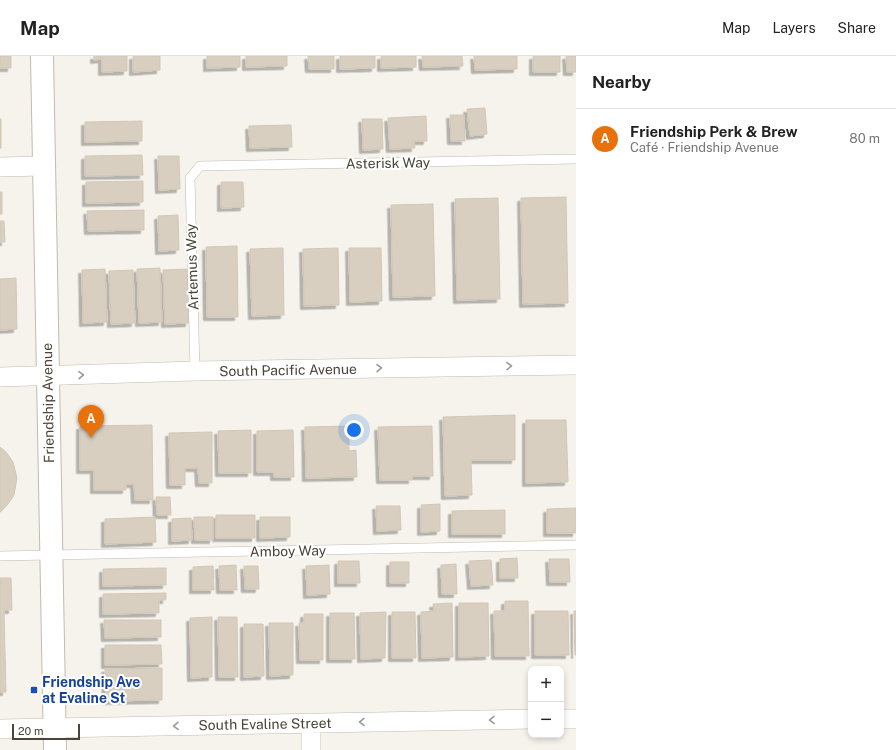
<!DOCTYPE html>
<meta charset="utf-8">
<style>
body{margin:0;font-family:"Public Sans",sans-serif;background:#f6f6f6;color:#222}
.controls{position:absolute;right:12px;bottom:12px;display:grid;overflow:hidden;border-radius:8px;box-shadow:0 2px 6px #0003}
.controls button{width:36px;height:36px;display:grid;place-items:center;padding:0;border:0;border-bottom:1px solid #e0e0e0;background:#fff;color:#222;font:20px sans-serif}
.scale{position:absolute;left:12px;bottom:10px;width:68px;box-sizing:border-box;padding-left:4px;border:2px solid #4b4439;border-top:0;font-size:11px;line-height:14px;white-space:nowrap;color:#4b4439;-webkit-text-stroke:3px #fff;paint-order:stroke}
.you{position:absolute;left:354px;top:374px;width:14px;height:14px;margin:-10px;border:3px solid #fff;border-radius:50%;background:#1a73e8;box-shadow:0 0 0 6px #1a73e833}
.badge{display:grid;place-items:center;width:26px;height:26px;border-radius:50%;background:#7c3aed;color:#fff;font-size:13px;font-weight:700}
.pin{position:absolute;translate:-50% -33px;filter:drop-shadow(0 1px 2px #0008)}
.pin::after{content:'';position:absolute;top:21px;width:14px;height:12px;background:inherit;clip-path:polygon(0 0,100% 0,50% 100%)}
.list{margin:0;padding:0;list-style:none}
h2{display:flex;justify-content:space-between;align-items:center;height:52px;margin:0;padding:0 16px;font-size:17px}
h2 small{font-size:13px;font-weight:400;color:#767676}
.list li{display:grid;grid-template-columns:26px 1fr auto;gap:12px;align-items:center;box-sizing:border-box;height:60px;padding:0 16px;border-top:1px solid #e0e0e0}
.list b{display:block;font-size:15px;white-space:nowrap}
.list p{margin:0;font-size:13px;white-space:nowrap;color:#767676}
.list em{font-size:13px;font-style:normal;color:#767676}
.map{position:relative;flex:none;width:576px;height:694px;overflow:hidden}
header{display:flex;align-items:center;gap:24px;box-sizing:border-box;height:56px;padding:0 20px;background:#fff;border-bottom:1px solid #e0e0e0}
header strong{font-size:19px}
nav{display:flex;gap:22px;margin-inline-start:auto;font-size:14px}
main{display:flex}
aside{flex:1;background:#fff}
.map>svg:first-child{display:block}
.building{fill:#d8cfc1;stroke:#d3c7b4;filter:url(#shadow)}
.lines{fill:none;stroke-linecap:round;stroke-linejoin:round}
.service-casing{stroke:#c2bbae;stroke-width:10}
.minor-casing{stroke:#c2bbae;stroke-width:20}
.tertiary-casing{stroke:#c2bbae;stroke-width:24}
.service{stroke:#fff;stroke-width:9}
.minor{stroke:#fff;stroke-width:19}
.tertiary{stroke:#fff;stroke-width:22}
.oneway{stroke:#9c9892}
.transit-dot{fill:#1a4fb4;stroke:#fff;stroke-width:1.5}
.labels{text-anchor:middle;stroke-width:4;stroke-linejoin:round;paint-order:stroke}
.street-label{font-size:14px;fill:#4b4439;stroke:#fff}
.transit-label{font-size:14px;font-weight:bold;fill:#164399;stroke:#fff;text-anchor:start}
</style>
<header>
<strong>Map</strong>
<nav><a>Map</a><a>Layers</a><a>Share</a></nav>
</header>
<main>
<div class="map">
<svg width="576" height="694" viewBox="0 0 576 694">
<defs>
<filter id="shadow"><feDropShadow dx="-3.5" dy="3.5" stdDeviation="0" flood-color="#0004"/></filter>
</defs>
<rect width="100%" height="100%" fill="#f6f3ec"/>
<!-- building -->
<path class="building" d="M0,0H11V12H0Z
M94,0H127V15L102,16V3L94,4Z
M133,0H160V14L133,16Z
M207,0H240V11L207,12Z
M246,0H287V10L246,11Z
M308,0H334V13H309Z
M340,0H375V12L340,13Z
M381,0H416V11L381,12Z
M422,0H462L463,10L423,11Z
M474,0H517V13L475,14Z
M533,0H560V16H533Z
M566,0H576V16H567Z
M485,52L487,78L470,80L467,53Z
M450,59H464L465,85H451Z
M426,60L427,85H414L415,92L390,93L388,62Z
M0,63H1V92H0Z
M362,63H382L383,93L363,94Z
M142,65V85L85,86V66Z
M291,69L292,91L250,92L249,70Z
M142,99L143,119L85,120V100Z
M158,100H179L180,133L159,134Z
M143,125V146L86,147V126Z
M221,126H243L244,151L221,152Z
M0,136H2V158H0Z
M566,141L568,247L523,248L521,142Z
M498,142L500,243L457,244L455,143Z
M433,148L435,240L393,241L391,149Z
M144,154V174L88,175L87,155Z
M178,159L179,194L159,195L158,160Z
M0,165H4L5,186H0Z
M237,190L238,261H207L206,191Z
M283,192L284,259L252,260L250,193Z
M338,192L339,249L304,250L303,193Z
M349,192H381L382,245L350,246Z
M160,212L162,266L139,267L137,213Z
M105,213L107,266L83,267L82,214Z
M187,213L189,267L165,268L163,214Z
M133,214L135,267L111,268L109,215Z
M16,222L17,273L0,274V223Z
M515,359V404H471L472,439L445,440L443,361Z
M526,364H566L568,426L526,427Z
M152,369L153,444H135L134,428H126V434H94V414H80V370Z
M349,370V395L356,394L357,421L306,422L305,371Z
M432,370L433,420H412V424H380L378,371Z
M251,374V417H219L218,375Z
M293,374L294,421H274V416H257V375Z
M212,376V427H199L198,412H185V429H170L169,377Z
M0,391L6,396L13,406L17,422L14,439L8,448L0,456Z
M156,441H170L171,459H157Z
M440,448V475L421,476V449Z
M376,450H400L401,474L377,475Z
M576,452V477H547V453Z
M505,454V478H452V455Z
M216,459H255V482H216Z
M155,461L156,486L105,488V463Z
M194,461H213V484H195Z
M260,461H290V481L260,482Z
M191,462L192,484L172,485V463Z
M517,502L518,522H500V503Z
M549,503H569L570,526H550Z
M491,504L493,529L471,530L469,505Z
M338,505H359L360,527H338Z
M390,506H409V527H390Z
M456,508L457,538H442L441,509Z
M236,509L237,534H220L219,510Z
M329,509L330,538L307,539L306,510Z
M213,510L214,534H193V511Z
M244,510H258L259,533H245Z
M166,512V529L103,530V513Z
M0,522H11L12,554H4L6,636H0Z
M166,537V544H159V557L103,558V538Z
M505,545H528L529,600H495L494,555H505Z
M452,547L453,601L422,602L421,556L434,555L433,548Z
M459,547H488L489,600L459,601Z
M535,555H568L569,599H535Z
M574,555H576V599H575Z
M386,556L385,602L361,603L360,557Z
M392,556H415L416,602H392Z
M330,557H354L355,603H330Z
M304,558H323V604H300L299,567H304Z
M212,561V621L191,622L190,562Z
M218,561H237L238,621H219Z
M104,564H161V581L105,582Z
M269,567H293V619L270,620Z
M244,568H263L264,620L244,621Z
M105,589H161L162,608L105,609Z
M162,612V644L106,645L105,613Z"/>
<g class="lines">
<!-- service casing -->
<g class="service-casing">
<path id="service" d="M195,315L190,122L200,110L576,103
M0,500L576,489"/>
</g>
<!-- minor casing -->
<g class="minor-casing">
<path id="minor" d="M0,111L43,110
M0,321L195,315L576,309
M561,663H576
M311,667V694
M0,673L531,663"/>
</g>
<!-- tertiary casing -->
<g class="tertiary-casing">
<path id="tertiary" d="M42,0L55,694"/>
</g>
<!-- service -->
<use href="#service" class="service"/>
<!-- minor -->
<use href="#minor" class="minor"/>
<!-- tertiary -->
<use href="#tertiary" class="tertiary"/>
</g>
<!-- one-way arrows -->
<defs><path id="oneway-chevron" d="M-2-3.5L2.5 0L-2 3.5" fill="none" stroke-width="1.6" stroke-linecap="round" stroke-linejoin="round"/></defs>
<g class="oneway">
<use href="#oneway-chevron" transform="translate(509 310) rotate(-1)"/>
<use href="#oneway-chevron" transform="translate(379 312) rotate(-1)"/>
<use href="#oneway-chevron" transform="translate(81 319) rotate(-2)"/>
<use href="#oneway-chevron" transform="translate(492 664) rotate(179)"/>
<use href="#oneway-chevron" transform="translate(362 666) rotate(179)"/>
<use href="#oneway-chevron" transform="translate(176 670) rotate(179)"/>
</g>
<!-- markers -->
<rect class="transit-dot" x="30" y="630" width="8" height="8" rx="2"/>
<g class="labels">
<!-- street labels -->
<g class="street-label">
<text transform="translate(388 107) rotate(-1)" y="5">Asterisk Way</text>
<text transform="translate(192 211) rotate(-92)" y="5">Artemus Way</text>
<text transform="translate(288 314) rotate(-1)" y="5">South Pacific Avenue</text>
<text transform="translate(48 347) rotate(-91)" y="5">Friendship Avenue</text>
<text transform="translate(288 495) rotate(-1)" y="5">Amboy Way</text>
<text transform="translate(265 668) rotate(-1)" y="5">South Evaline Street</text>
</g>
<!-- transit labels -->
<g class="transit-label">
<text x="42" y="631">Friendship Ave<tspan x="42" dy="16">at Evaline St</tspan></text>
</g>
</g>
</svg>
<div class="controls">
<button>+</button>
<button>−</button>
</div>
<div class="scale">20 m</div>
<div class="you"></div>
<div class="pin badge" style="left:91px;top:382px;background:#e8710a">A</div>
</div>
<aside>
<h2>Nearby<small></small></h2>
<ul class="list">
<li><span class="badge" style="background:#e8710a">A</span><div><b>Friendship Perk &amp; Brew</b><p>Café · Friendship Avenue</p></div><em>80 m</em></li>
</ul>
</aside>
</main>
